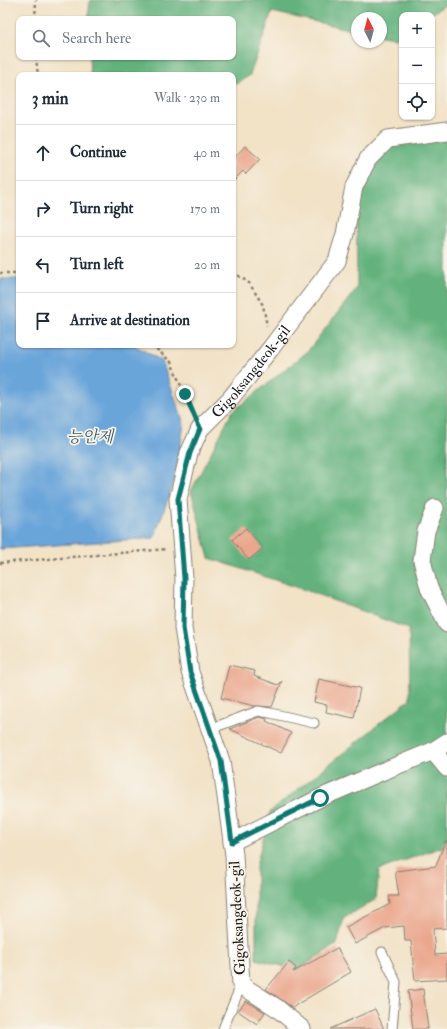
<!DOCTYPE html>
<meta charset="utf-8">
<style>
body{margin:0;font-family:"IM FELL Double Pica","Noto Serif KR",serif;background:#f2f2f3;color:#1f2937}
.controls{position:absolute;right:12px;top:12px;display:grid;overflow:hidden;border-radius:8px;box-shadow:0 1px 3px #0004}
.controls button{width:36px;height:36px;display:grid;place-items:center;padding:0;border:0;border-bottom:1px solid #e0e1e3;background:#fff;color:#1f2937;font:20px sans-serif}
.compass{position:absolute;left:351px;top:12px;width:36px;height:36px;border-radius:50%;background:#fff;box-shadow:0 1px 3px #0004;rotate:354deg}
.stop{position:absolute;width:12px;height:12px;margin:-9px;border:3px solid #0f766e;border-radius:50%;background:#fff}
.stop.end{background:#0f766e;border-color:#fff;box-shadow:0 1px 4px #0008}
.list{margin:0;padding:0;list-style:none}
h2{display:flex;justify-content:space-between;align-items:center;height:52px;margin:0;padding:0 16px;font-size:17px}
h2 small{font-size:13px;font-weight:400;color:#747a83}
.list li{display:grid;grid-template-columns:26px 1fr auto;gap:12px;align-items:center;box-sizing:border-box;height:56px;padding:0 16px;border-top:1px solid #e0e1e3}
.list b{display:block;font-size:15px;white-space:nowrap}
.list em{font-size:13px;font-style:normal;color:#747a83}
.icon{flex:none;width:22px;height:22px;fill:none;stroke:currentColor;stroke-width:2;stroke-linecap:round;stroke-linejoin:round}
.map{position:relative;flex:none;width:447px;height:1029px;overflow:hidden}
.search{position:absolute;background:#fff;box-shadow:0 1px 3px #0004;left:16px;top:16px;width:220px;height:44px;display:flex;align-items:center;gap:10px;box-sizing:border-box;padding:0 14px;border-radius:8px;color:#747a83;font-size:15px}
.panel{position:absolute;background:#fff;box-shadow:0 1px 3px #0004;left:16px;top:72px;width:220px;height:276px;border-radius:8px}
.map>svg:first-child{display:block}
.forest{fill:#64b27e;stroke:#40674d}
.water{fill:#6aa5da;stroke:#43607b}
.building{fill:#eba78e}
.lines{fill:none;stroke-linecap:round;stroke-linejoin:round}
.lane-casing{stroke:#877f71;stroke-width:11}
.street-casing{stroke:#877f71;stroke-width:19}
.path{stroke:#877f71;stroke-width:2.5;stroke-dasharray:3 3;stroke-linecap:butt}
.lane{stroke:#fff;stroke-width:9}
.street{stroke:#fff;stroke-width:17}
.route{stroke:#0f766e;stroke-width:5}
.labels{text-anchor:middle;stroke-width:3.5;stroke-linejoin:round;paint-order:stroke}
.street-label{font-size:15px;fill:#1c1c1c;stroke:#f7f3e8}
.water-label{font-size:16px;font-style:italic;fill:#3f5a71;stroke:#f7f3e8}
</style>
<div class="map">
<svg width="447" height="1029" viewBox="0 0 447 1029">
<rect width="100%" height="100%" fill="#f7f3e8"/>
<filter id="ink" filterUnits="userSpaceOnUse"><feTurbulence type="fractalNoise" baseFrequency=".025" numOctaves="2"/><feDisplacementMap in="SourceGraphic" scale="8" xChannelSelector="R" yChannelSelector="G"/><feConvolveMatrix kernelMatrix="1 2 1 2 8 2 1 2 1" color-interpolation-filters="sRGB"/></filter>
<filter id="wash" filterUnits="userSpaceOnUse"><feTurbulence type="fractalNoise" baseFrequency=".012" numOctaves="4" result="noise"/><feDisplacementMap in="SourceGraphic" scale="16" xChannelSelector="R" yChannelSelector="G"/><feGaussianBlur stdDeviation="0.9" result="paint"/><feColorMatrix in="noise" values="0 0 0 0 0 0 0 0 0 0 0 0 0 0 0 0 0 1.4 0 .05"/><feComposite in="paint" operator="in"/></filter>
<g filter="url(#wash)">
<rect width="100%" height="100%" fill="#f2e2c6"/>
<!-- forest -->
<path class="forest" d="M90,0H447L446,4L430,15H402V33L395,38L381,36V18H357V31L272,12L250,75L233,86V75H90L89,57H233V19H88Z
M447,136V845L379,870L376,899L344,918L337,944L297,970L256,959V866L270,812L410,699L409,629L311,592L209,558L191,491L232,412L307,352L357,288L356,195L391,144Z"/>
<!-- water -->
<path class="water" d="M0,279H19V345H134L162,361L184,424L175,479L154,538L0,549Z"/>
<g id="blocks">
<!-- building -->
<path class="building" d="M245,146L260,159L246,174L243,171L233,181V159Z
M246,528L263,548L249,560L232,540Z
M229,665L255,671L254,676L278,685L282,681L272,707L255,706L221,698Z
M319,679L360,688L354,718L326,712L327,705L314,702Z
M259,717L267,719L266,721L291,733L281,753L230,729Z
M445,841H447V928L433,929L435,955L447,954V979L415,981L411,941H405L404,926L385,928L355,944L346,927L390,904L389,896H399L395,871L436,866Z
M337,948L351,972L296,1005L293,1008L266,989L289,962L296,968L293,972Z
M423,989L428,1029H413L408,991Z
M246,1001L265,1012L257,1024L238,1011Z
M375,1009L384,1029H330Z"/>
</g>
</g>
<g filter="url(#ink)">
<use href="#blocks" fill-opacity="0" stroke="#877f71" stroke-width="1"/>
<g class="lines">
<!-- lane casing -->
<g class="lane-casing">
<path id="lane" d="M210,729L258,711L270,713L314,723
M382,952L396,982L392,1029
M223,1029L241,985"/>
</g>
<!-- street casing -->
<g class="street-casing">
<g id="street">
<path d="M435,508L426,531L422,560L429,588L447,624"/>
<path d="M433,751L447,742"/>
<path d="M232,842L320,798L381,772L433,751L447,768"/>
<path id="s1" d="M302,1029L277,1008L241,985L234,855L221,761L190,672L183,628L184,578L178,499L189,453L200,429L230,399L271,348L337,261L345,234L354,187L368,159L388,139L447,131"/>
</g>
</g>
<!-- path -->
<path class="path" d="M35,19L36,0
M36,57L38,75
M233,272L249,283L263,305L267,326
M0,273H19
M152,345L171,362L193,414
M0,563L167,549"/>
<!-- lane -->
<use href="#lane" class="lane"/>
<!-- street -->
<use href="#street" class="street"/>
</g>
</g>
<g class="lines" filter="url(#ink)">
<!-- route -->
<path class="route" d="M185,394L200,429L190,453L178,499L184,578L183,628L190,672L221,761L232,842L320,798"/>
</g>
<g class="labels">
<!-- street labels -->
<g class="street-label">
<text dy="5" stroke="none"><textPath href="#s1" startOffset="719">Gigoksangdeok-gil</textPath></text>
<text transform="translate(237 918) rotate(-93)" y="5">Gigoksangdeok-gil</text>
</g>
<!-- water labels -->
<g class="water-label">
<text x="90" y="442">능안제</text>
</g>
</g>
</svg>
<div class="controls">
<button>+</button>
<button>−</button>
<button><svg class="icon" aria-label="locate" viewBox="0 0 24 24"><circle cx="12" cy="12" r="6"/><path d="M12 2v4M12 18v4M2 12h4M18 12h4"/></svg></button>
</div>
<svg class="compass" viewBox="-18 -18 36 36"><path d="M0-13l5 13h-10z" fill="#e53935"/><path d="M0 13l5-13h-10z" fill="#747a83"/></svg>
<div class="stop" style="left:320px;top:798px"></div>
<div class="stop end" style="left:185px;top:394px"></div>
<div class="search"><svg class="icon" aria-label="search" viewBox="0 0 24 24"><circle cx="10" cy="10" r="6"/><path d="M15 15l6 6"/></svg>Search here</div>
<section class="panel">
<h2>3 min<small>Walk · 230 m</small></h2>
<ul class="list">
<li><svg class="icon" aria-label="ahead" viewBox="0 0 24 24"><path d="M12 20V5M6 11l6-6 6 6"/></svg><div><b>Continue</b></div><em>40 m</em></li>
<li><svg class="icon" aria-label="right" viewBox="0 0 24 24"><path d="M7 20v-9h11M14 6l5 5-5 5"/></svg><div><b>Turn right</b></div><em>170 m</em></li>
<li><svg class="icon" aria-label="left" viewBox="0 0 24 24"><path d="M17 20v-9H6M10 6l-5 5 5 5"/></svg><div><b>Turn left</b></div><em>20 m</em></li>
<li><svg class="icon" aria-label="arrive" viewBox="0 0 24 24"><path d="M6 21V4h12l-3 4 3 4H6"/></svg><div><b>Arrive at destination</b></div></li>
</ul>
</section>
</div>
